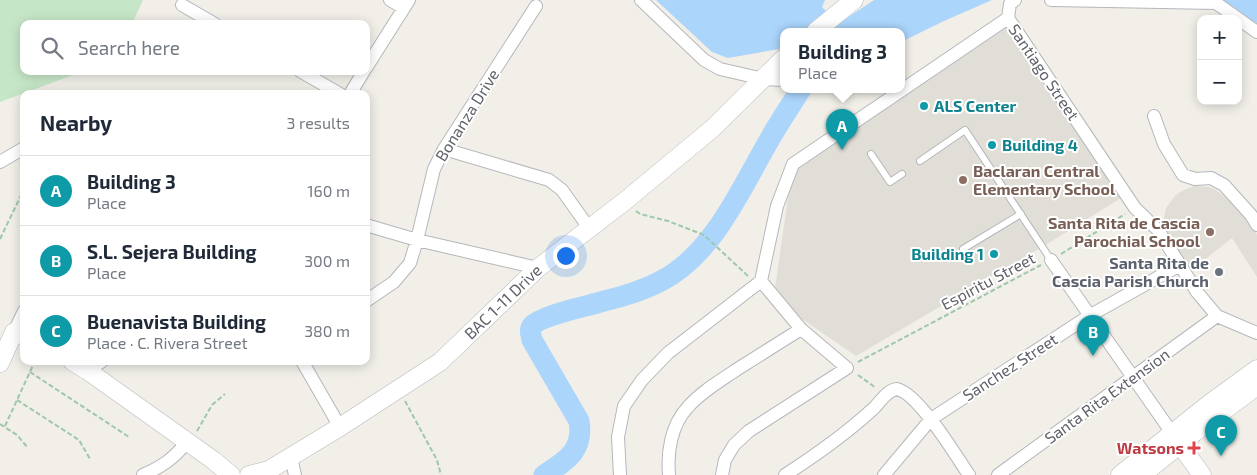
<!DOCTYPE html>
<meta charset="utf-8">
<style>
body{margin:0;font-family:"Exo 2",sans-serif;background:#f6f6f7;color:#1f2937}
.controls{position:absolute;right:15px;top:15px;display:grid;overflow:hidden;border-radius:10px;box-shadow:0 2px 12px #0003}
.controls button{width:45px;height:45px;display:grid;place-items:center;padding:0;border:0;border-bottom:1px solid #e0e1e3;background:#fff;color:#1f2937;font:25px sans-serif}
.you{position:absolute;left:565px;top:255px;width:18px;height:18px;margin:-12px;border:4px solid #fff;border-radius:50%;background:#1a73e8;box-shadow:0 0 0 8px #1a73e833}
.badge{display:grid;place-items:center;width:32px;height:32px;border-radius:50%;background:#111827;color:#fff;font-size:16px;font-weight:700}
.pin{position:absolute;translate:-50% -41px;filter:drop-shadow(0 1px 2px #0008)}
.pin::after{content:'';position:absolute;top:26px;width:18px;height:15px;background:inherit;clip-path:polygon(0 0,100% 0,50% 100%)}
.popup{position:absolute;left:780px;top:28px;width:125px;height:65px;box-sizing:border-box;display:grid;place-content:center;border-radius:10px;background:#fff;filter:drop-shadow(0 1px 4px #0005);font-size:16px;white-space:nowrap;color:#747a83}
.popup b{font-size:19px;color:#1f2937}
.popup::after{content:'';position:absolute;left:50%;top:100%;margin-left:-10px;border:10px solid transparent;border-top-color:#fff}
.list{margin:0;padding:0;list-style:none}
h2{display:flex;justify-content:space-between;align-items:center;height:65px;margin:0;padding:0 20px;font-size:21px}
h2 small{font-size:16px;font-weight:400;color:#747a83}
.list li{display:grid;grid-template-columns:32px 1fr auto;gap:15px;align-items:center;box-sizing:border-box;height:70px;padding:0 20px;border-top:1px solid #e0e1e3}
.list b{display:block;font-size:19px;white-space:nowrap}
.list p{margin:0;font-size:16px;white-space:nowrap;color:#747a83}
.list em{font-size:16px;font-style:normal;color:#747a83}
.icon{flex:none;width:28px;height:28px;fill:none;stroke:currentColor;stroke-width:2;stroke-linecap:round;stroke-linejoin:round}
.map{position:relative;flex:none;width:1257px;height:475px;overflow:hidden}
.search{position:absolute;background:#fff;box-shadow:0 2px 12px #0003;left:20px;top:20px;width:350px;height:55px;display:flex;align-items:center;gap:12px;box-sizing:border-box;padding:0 18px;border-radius:10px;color:#747a83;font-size:19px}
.panel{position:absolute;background:#fff;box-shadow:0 2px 12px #0003;left:20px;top:90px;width:350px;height:275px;border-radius:10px}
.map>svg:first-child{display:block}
.education{fill:#e0ded6}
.green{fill:#c6e7c7}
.water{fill:#acd5fc}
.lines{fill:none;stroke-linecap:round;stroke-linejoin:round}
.river{stroke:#acd5fc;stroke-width:21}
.lane-casing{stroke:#b5b7bc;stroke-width:8}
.street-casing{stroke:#b5b7bc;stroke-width:14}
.secondary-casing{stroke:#b6b9bf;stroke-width:19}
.path{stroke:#9fc7ad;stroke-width:2;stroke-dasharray:5 2.5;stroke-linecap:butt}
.lane{stroke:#fff;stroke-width:6}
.street{stroke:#fff;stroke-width:12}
.secondary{stroke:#fff;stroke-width:18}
.culture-dot{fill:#0f9aa8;stroke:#fff;stroke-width:2}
.education-dot{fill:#8d6e63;stroke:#fff;stroke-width:2}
.worship-dot{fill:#6b7280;stroke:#fff;stroke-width:2}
.health-dot{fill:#e0444e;stroke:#fff;stroke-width:2}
.labels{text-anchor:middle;stroke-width:4;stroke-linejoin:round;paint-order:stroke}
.street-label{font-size:16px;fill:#5f6268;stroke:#fff}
.culture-label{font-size:16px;font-weight:bold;fill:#0d838f;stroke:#fff;text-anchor:start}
.education-label{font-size:16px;font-weight:bold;fill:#785e54;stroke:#fff;text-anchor:start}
.worship-label{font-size:16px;font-weight:bold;fill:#5b616d;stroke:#fff;text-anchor:end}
.health-label{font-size:16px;font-weight:bold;fill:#be3a42;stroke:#fff;text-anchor:end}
</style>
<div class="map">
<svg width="1257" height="475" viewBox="0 0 1257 475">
<rect width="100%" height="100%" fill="#f1efe8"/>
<!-- education -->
<path class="education" d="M1007,24L1121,198L1052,241L856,356L792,312L774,295L792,170Z
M1194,186L1209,187L1216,190L1240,208L1257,235V277L1232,238L1188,273L1163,229V222L1166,208L1175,196L1180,192Z"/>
<!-- green -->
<path class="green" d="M0,0H143L132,24H24V71H84L0,102Z"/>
<!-- water -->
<path class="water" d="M656,0H825L822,7L838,24L874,0H992L944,21L901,42V31H783V54L779,49L728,58L712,52Z
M1216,0H1257V24C1244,15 1232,3 1216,0Z"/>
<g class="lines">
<!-- river -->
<path class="river" d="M544,475C566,461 584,451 579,421L532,340C531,335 529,330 532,326C541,315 589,306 604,301C621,297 646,289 661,281C714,254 742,186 771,137C780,121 791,105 801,89"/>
<!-- lane casing -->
<g class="lane-casing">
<path id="lane" d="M871,154L890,182L902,174
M920,161L965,130L1051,260
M963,249L1021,214"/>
</g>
<!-- street casing -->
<g class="street-casing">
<path id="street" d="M390,0L404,8
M641,0L704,60L720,69L763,79L783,80
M1015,0L1010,4L1008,18L1135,208L1158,230L1197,292L1217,316L1257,333
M1051,0L1216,3L1257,32
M182,5L215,24
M366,68L409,0
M300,71L340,94
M350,94L364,71
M1154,116L1164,144L1183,175L1195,179L1211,178L1224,185L1251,215L1257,225
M444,149L549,180L562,190L589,228
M0,162L24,148
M366,225L417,240L538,268
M1051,260L1172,433
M366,301L394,282L410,263L417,240L434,169L444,149L536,6
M14,332L24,311
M302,361L340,427
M88,371L102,361
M291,457L295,475
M143,475C163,466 173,459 187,442
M620,475L618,437L624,406L642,380L668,353L761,281L777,206L793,164L1008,18
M669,475C667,452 671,425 688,407C701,392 720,381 736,370C758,356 779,343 801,329
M722,475L725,460L734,445L749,431L847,368L801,329L761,281
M785,475C816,455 847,433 874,408C881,401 887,390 897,389C919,394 956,456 969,475
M884,475L931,419L1089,316L1180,265
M998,475L1217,316"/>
</g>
<!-- secondary casing -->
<g class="secondary-casing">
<g id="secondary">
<path d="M816,31L854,0"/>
<path d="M72,361L88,371L213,460L231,475"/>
<path d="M0,363L14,332L24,336"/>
<path d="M1173,435L1202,475"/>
<path id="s1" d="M249,475L269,470L340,427L440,362L538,268L625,201L713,128L783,59"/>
<path d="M1120,475L1209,404L1257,369"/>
<path d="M1142,475L1194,433L1257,386"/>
</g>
</g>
<!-- path -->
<path class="path" d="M636,211L640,214L668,221L704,235L748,276
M0,239L24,189
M1061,254L1125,214
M858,362L1041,265
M30,372L129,437
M858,375L876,388
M17,400L79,440L90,459
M405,401L437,460L441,475
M0,424L17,435L28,448
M5,426L35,361
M197,431L212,405L225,394"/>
<!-- lane -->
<use href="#lane" class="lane"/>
<!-- street -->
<use href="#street" class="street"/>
<!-- secondary -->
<use href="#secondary" class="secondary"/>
</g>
<!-- markers -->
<g class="culture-dot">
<circle cx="924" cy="106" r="5"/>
<circle cx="992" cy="145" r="5"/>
<circle cx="994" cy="254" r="5"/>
</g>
<g class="education-dot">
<circle cx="963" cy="180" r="5"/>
<circle cx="1210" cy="232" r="5"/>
</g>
<circle class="worship-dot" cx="1219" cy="272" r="5"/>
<path class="health-dot" d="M1191.5 440.5h5v5h5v5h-5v5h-5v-5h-5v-5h5z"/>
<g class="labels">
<!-- street labels -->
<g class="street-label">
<text transform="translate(1044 72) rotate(56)" y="6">Santiago Street</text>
<text transform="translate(467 115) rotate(-58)" y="6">Bonanza Drive</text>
<text transform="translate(988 281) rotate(-28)" y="6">Espiritu Street</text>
<text dy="6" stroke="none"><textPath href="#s1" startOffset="310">BAC 1-11 Drive</textPath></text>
<text transform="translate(1010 367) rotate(-33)" y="6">Sanchez Street</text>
<text transform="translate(1107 396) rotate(-36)" y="6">Santa Rita Extension</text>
</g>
<!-- culture labels -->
<g class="culture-label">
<text x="934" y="112">ALS Center</text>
<text x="1002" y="151">Building 4</text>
<text x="984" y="260" text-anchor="end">Building 1</text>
</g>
<!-- education labels -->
<g class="education-label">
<text x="973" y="177">Baclaran Central<tspan x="973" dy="18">Elementary School</tspan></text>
<text x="1200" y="229" text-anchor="end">Santa Rita de Cascia<tspan x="1200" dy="18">Parochial School</tspan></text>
</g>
<!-- worship labels -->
<g class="worship-label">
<text x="1209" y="269">Santa Rita de<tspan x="1209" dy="18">Cascia Parish Church</tspan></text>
</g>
<!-- health labels -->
<g class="health-label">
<text x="1184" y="454">Watsons</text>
</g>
</g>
</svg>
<div class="controls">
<button>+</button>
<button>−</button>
</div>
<div class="you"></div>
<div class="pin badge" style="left:842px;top:150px;background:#0f9aa8">A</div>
<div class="popup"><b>Building 3</b>Place</div>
<div class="pin badge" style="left:1093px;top:356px;background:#0f9aa8">B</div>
<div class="pin badge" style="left:1221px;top:456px;background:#0f9aa8">C</div>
<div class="search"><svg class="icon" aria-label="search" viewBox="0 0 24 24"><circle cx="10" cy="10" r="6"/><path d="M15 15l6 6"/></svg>Search here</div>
<section class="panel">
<h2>Nearby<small>3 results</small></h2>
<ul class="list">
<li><span class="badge" style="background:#0f9aa8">A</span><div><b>Building 3</b><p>Place</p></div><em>160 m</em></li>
<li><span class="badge" style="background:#0f9aa8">B</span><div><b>S.L. Sejera Building</b><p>Place</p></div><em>300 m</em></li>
<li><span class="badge" style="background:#0f9aa8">C</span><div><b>Buenavista Building</b><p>Place · C. Rivera Street</p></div><em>380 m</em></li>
</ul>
</section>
</div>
